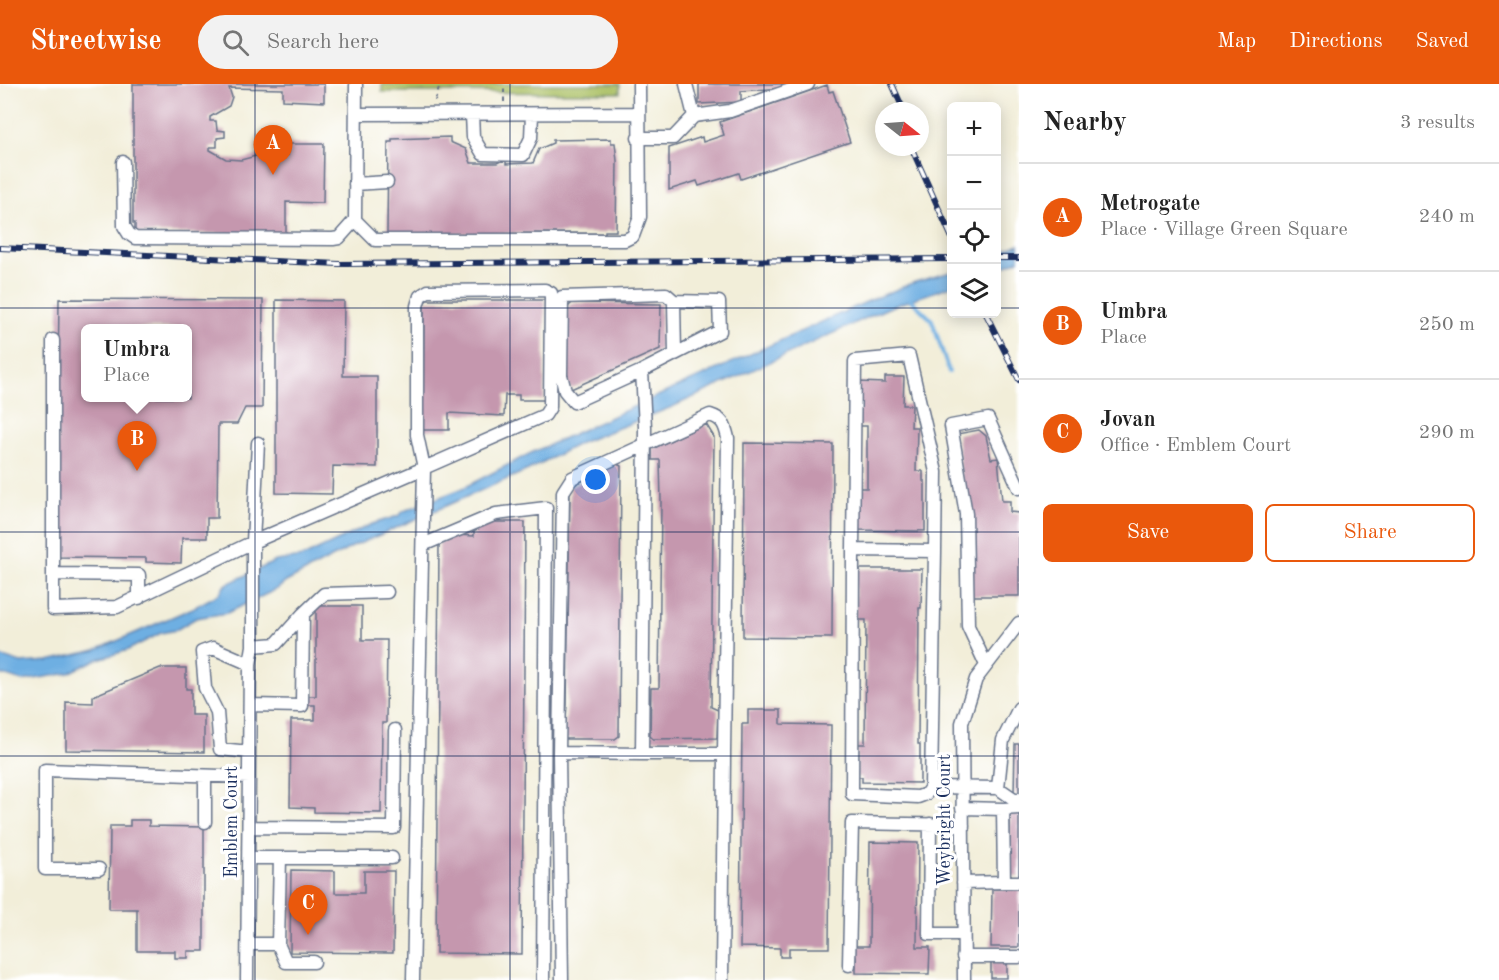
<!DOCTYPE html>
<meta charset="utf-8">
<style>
body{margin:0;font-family:"Old Standard TT",serif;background:#f2f2f2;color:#222}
.controls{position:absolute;right:18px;top:18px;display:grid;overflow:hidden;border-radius:9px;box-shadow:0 3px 15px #0003}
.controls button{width:54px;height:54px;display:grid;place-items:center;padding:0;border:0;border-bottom:2px solid #e0e0e0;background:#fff;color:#222;font:30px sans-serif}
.compass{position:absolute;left:875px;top:18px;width:54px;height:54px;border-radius:50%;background:#fff;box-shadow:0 3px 15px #0003;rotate:107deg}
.you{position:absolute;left:596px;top:396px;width:21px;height:21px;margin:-15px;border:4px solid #fff;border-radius:50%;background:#1a73e8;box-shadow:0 0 0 9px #1a73e833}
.badge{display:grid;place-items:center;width:39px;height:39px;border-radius:50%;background:#ea580c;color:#fff;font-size:20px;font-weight:700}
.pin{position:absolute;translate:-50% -50px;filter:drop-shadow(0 2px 3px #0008)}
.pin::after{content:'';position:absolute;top:32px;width:21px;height:18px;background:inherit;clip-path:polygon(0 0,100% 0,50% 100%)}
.popup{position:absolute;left:81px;top:240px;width:111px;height:78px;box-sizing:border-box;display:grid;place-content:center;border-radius:9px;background:#fff;filter:drop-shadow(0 2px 4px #0005);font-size:20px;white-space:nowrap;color:#767676}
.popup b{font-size:22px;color:#222}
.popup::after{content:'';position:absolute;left:50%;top:100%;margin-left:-12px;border:12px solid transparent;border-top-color:#fff}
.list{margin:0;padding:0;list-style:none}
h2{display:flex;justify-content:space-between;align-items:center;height:78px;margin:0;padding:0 24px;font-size:26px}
h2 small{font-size:20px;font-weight:400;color:#767676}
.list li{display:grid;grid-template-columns:39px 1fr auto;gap:18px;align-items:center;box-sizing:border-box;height:108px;padding:0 24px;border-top:2px solid #e0e0e0}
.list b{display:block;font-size:22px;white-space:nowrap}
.list p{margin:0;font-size:20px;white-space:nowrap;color:#767676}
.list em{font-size:20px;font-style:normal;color:#767676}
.actions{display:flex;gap:12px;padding:18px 24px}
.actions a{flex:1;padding:14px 0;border:2px solid #ea580c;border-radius:9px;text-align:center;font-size:21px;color:#ea580c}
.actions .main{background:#ea580c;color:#fff}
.icon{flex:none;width:33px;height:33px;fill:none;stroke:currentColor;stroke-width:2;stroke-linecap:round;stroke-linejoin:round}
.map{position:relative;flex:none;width:1019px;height:896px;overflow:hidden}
header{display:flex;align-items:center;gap:36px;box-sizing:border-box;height:84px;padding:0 30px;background:#ea580c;color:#fff}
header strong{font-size:28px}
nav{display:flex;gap:33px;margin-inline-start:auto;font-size:21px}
.search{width:420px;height:54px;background:#f2f2f2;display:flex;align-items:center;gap:15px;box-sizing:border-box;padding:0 21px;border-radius:33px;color:#767676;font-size:22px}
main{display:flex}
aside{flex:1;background:#fff}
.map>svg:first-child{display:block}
.green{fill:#aac064;stroke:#627861;stroke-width:1.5}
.water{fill:#6eafe2;stroke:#446fa0;stroke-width:1.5}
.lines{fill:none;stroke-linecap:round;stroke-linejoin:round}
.stream{stroke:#6eafe2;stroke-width:4}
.building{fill:#c597ae;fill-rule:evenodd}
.minor-casing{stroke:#667289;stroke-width:15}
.path{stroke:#667289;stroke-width:2;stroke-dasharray:4.5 4.5;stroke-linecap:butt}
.minor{stroke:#fff;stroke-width:12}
.rail-casing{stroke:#1b2f5e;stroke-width:6}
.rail{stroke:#fff;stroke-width:4;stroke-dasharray:11;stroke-linecap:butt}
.grid{fill:none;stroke:#1b2f5e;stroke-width:1.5;stroke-opacity:0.55}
.labels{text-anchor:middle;stroke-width:6;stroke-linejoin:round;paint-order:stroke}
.street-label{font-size:18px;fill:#1b2f5e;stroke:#fff}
</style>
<header>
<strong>Streetwise</strong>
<div class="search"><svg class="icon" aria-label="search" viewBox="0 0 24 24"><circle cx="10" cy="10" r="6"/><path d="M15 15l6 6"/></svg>Search here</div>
<nav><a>Map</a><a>Directions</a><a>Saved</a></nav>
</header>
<main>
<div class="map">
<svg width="1019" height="896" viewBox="0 0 1019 896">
<rect width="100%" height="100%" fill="#fff"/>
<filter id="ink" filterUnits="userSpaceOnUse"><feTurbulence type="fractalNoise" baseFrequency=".0167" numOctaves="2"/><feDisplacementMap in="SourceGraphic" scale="12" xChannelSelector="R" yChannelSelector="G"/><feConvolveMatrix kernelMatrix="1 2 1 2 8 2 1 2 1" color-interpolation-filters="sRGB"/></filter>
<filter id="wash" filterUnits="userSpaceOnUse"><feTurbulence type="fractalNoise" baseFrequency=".008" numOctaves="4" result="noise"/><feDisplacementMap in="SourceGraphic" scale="24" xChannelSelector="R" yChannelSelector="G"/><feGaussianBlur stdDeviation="1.35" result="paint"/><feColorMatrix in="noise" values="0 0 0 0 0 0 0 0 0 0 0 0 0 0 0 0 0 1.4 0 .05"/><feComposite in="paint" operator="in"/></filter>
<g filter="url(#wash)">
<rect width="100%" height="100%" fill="#f2eed9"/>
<!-- green -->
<path class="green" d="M382,0H620V9L382,8Z"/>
<!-- water -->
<path class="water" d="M1019,160V176L997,185V169Z
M951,188V202L888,224L672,323L580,359L528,386L352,463L286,498L277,505L227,529L196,534L176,546L161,549L128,566L95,576L69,589L22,597L0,590V572L21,579L48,577L96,566L195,523L219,510L225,501L276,477L303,473L372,440L398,432L404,427L461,405L531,369L866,218L915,198Z"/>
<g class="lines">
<!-- stream -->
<path class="stream" d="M910,215L932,236L949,288"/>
</g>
<g id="blocks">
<!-- building -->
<path class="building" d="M133,0H324V18L283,16V5L229,4L232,13L229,22L210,33V37H216L217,46L225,47V53L217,54V63H210V66L226,75L241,76L267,69V72L278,73V69L288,71V60H324L323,119L286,118V150L135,149V139H133Z
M699,0H782V4L741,7V18L699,20Z
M827,1L829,8L833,7L850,58L741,95L739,89L699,102L697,97L669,106V64L702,53L703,58L724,51L720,38Z
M450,53V58L466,65L471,79H497L501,77H506V80L533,79L539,65L553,59V56L611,55V59H615L617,77L616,147H605V149L387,150L388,58H392V55Z
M59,215L263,216L262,324H245L237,340H218L217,434H207V454H182L181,479L146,478V474L56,473ZM86,244H188V314H86Z
M276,216L344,217L343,292H377V383L333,382L332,410L276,409Z
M427,216H545L544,316H519V311H505L504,332L449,329V346H423L424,219Z
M572,219L661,220L660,265L571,305L566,296L567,224Z
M885,293H904L903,321H912L911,343H917L916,387H923V397H925V447L855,446L856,404H867V342H858V298L885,299Z
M706,340L714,353L711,623L718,626L717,654L653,655L650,652L651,604H659L661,417L660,376H652V365Z
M979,346L986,352L991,375L998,374L1002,417H1010V428L1019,429V512H971L957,350Z
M744,359L833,360L832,554L743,553Z
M617,380L621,382L619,652L615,655H564L567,621L570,403Z
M486,438H525L522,870L436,869L439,459L455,451L474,452V444Z
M855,485H922L921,524H919L918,660H920V699L862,698V693H856L857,660H865L866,536H855Z
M316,522H362V556H387L386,639H382L381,729L314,728V724L290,723L291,636H315V621H307V612H316Z
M160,584H186V605H191V631H204V668L66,666V618L93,619V612Z
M748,626H781V640L831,641L829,864H789V873H780V864L740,863L742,640H748Z
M1015,660H1019V710H1014Z
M1019,727V793L1012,792L1010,790V730Z
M130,736H149V742L204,743V867H188V874H175V867H137V825H109L110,742H130Z
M870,758L918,759L917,863H930L929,890L856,889V872H852V862H869Z
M291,786L335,787V809H364V787H394L393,869L290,868Z
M992,805H1019V863H991Z
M991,878H1007V894H991Z"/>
</g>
</g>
<g filter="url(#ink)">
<use href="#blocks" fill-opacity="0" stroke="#667289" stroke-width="1.5"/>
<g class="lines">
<!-- minor casing -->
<g class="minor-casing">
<path id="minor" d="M686,0L694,32L730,27L808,0
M356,30L638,29
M472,30L473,53L483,70L523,71L531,54L532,30
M638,54H673L694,32
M123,78L124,142L129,150L135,154L333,155L339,154L355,136
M355,100L387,98
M355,136L375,156H625L633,152L640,133L639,0
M355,136L356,0
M674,217L675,270
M53,256V525L117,523L253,458L424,384L417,351V222L420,212L428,207L545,206L551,209L550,323L545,331L424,384L413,896
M642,287L720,247L719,218L674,217L666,210L562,213L561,291L565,307L574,318L642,287L645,343L642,670H724L722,896
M425,460L496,430L546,424L543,896
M853,466L855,277L909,272L936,388L935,467L853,466L852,710L918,713L926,710L931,703L998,704L1003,656L1019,624
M53,490L139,491V514
M253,562L276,560L303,530
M986,581L968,542L966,430L951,342L988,335L1019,404
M250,621L302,622L303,530L324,510L387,508
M249,668L220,665L217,628L205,604L202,568L213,564L250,580
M559,669L563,408L572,394L710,331C723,335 725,341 728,354L724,670
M205,692V738
M931,703L935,467
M998,704L1014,715H1019
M962,724L1003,725L1004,798H1019
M1003,725L1019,724
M930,740L929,850H963
M249,743L394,744L395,646
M249,774H392
M280,774L278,860L286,878H314
M99,785H45V686L249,693
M963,799L1004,798
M248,860H278
M963,873H1019
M849,881L852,739L963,741
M247,896L250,580L253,562V458L258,359
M562,896L559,669L642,670
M964,896L962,639L976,595L1019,539"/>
</g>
<!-- path -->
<path class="path" d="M435,17L440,0
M504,18V0"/>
<!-- minor -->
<use href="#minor" class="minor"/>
<!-- rail casing -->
<g class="rail-casing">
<path id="rail" d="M892,0L904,27
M911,63L952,154
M0,164L339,180L952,175
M996,174H1019
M986,230L1019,296"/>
</g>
<!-- rail -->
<use href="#rail" class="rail"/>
</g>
</g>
<!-- grid -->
<path class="grid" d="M255,0V896M510,0V896M764,0V896M0,224H952M996,224H1019M0,448H1019M0,672H1019"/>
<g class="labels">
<!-- street labels -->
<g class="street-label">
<text transform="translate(944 736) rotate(-90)" y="6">Weybright Court</text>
<text transform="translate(231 738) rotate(-90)" y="6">Emblem Court</text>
</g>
</g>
</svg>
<div class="controls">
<button>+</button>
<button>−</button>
<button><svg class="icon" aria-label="locate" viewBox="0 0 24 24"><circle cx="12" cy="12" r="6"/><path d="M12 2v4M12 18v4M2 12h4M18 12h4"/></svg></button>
<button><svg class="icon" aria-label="layers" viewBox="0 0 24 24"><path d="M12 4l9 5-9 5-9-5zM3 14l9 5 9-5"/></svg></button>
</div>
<svg class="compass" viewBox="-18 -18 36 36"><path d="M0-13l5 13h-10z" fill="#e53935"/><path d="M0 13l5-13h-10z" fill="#767676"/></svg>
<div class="you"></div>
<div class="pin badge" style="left:273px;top:91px">A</div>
<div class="pin badge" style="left:137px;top:387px">B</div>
<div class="popup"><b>Umbra</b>Place</div>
<div class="pin badge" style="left:308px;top:851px">C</div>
</div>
<aside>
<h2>Nearby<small>3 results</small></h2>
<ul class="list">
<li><span class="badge">A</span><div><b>Metrogate</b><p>Place · Village Green Square</p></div><em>240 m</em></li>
<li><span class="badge">B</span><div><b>Umbra</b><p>Place</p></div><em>250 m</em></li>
<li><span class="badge">C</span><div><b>Jovan</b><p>Office · Emblem Court</p></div><em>290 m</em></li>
</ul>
<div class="actions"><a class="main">Save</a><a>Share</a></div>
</aside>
</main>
